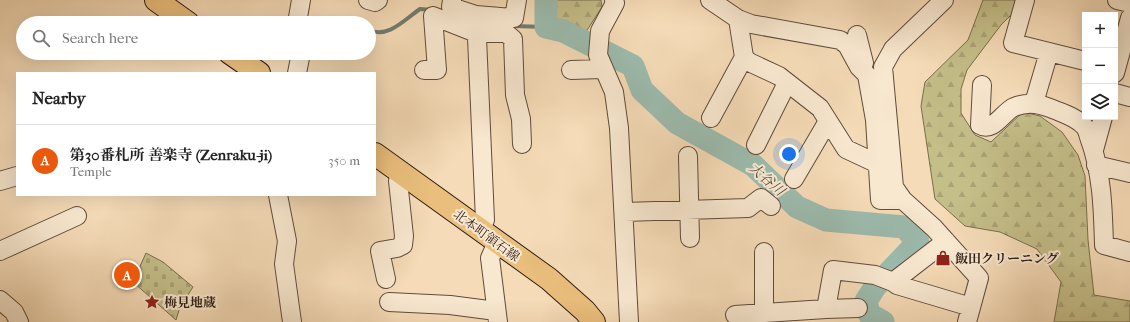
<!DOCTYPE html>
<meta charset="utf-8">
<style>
body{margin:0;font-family:"IM FELL French Canon","Noto Serif JP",serif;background:#f6f6f6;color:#222}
.controls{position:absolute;right:12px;top:12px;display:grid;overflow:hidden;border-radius:0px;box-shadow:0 4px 16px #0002}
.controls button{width:36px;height:36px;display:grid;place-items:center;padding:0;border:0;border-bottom:1px solid #e0e0e0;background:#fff;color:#222;font:20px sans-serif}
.you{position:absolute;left:789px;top:154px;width:14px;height:14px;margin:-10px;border:3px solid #fff;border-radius:50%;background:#1a73e8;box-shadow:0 0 0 6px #1a73e833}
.badge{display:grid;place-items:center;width:26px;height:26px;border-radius:50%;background:#ea580c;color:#fff;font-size:13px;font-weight:700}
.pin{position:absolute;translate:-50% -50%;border:2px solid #fff;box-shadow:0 1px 4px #0006}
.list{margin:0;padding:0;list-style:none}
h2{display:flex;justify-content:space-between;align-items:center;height:52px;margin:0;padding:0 16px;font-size:17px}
h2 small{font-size:13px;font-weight:400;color:#767676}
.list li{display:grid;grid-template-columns:26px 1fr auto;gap:12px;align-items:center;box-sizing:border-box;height:72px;padding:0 16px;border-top:1px solid #e0e0e0}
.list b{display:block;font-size:15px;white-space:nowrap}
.list p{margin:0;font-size:13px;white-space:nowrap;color:#767676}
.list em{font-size:13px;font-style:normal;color:#767676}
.icon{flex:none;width:22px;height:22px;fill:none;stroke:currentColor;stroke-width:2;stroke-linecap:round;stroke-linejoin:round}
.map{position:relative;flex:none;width:1130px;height:322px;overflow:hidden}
.search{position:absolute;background:#fff;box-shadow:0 4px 16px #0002;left:16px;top:16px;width:360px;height:44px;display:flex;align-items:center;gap:10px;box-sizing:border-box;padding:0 14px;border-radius:22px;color:#767676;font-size:15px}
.panel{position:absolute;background:#fff;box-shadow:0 4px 16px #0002;left:16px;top:72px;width:360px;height:124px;border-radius:0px}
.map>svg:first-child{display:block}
.forest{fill:url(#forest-firs);stroke:#786e4e}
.cemetery{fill:url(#cemetery-stones);stroke:#786e4e}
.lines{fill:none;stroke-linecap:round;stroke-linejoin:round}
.stream{stroke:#707c70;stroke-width:4}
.river{stroke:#9cbbae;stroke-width:23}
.minor-casing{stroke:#5f4c3c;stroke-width:20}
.major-casing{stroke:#2d1d13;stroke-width:24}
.minor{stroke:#f8e8d0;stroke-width:18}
.major{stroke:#eabe7c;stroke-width:22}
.labels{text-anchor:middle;stroke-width:4;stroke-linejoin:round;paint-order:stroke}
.street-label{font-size:13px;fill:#2d1d13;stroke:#f8e8d0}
.poi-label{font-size:13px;font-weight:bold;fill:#2d1d13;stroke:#f8e8d0;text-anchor:start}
.water-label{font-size:14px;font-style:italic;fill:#4e4c42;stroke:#f8e8d0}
</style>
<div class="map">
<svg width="1130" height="322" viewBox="0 0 1130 322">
<defs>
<pattern id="forest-firs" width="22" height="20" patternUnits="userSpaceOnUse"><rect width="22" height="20" fill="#c4be89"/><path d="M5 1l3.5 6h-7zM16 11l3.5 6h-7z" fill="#a9a375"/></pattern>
<pattern id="cemetery-stones" width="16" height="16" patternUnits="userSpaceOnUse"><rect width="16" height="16" fill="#c4be89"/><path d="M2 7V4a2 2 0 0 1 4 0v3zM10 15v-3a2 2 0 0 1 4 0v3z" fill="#a9a375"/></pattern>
</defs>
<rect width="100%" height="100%" fill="#f5dbb7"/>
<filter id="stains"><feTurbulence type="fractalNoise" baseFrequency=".005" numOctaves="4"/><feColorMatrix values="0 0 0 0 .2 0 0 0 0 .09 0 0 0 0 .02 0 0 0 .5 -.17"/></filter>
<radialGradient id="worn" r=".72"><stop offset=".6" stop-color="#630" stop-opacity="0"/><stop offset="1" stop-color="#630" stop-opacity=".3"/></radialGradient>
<!-- forest -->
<path class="forest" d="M537,0H601L602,7L580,41L545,24Z
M983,0H1017V9L1001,25L967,70L961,89V113L975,135L991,142L1023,112L1040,116L1062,132L1078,155L1085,176L1088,240L1094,295L1130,301V322H1054L1061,282L1037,249L1000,232L965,226L935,199L921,106L925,82L968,40Z"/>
<!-- cemetery -->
<path class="cemetery" d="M146,253L163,262L193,287L180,307L176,320L133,282Z"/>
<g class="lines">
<!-- stream -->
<path class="stream" d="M346,23H353
M513,26L546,27
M369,30C388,39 405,19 420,9L433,10"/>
<!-- river -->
<path class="river" d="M546,0V27L563,31L633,66L642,90L677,123L753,165L797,207L826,220L904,227L918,242L875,287L866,301L869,314L883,322"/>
<!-- minor casing -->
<g class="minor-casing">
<path id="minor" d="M368,0L375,2L378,0
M452,0L451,7L476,15L514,18L517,0
M614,0L615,3L600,31L598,55L614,92L619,128L629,322
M710,0L738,19L751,24L840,40L847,45L859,67L867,75L875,120L880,200H903
M944,0L893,49L883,67L894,187L903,200L934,228L979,278L967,322
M1025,0L1013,43L1085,61
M1117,0L1130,3
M476,15L485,220L480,230
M738,19L744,57L749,62L779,76L820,108L846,149L878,164
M297,23L301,0
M857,35L864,63
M424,70H437L433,16L476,33H506L513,39L515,95L521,119L522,144
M571,70L602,69
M297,73L301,53
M1115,73L1130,18
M982,85L980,125C993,133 1003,112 1014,107C1029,101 1041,104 1055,110C1065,114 1077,118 1084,126C1087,129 1088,134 1089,137C1102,172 1103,208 1104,245L1130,252
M1115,93L1130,97
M1034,103L1049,52
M711,118L744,57
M756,145L787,83
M1094,150L1103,117
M688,156L690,238
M1096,165L1130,173
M794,179L828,121
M0,181L17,176
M278,195L287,241L284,264L292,322
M624,212L748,208L761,198L771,206
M946,241L893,282L897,285L971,307
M497,242L490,258L498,322
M0,251L77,216
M764,252V313L826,309L833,270L875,275L893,282
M386,279L380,251L397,248L403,245L404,236L398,181L401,173
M0,300L14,312L19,322
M389,302L450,305L496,311
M826,309L858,308
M735,315L764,313"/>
</g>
<!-- major casing -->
<g class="major-casing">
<path id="major" d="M156,0L188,23
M230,53L259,73
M375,154L549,279L585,311L594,322"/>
</g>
<!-- minor -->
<use href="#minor" class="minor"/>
<!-- major -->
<use href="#major" class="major"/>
</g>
<!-- icons -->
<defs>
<g id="shop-bare" transform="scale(1.2)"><path d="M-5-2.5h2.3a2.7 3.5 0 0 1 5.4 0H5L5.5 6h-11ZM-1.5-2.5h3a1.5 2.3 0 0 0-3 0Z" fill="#8f2418" stroke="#f8e8d0" stroke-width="2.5" paint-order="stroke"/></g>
<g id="sight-bare" transform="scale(1.2)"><path d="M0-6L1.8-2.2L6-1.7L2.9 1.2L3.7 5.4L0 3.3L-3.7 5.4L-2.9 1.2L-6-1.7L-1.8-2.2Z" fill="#8f2418" stroke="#f8e8d0" stroke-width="2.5" paint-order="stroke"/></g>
</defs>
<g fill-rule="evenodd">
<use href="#shop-bare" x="943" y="258"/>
<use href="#sight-bare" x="152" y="302"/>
</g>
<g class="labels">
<!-- street labels -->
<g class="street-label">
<text transform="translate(487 235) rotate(36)" y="5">北本町領石線</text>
</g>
<!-- poi labels -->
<g class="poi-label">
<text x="955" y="263">飯田クリーニング</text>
<text x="164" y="307">梅見地蔵</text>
</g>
<!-- water labels -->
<g class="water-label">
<text transform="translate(767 179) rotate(41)" y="5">大谷川</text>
</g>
</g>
<rect width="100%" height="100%" filter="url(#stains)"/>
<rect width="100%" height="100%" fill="url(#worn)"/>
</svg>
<div class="controls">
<button>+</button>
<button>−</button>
<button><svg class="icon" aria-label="layers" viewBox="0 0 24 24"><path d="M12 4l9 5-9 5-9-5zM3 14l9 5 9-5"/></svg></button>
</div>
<div class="you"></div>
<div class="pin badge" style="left:127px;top:275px">A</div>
<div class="search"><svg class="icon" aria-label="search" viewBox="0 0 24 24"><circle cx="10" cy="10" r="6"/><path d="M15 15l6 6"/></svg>Search here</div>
<section class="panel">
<h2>Nearby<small></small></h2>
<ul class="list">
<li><span class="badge">A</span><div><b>第30番札所 善楽寺 (Zenraku-ji)</b><p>Temple</p></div><em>350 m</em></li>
</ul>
</section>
</div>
